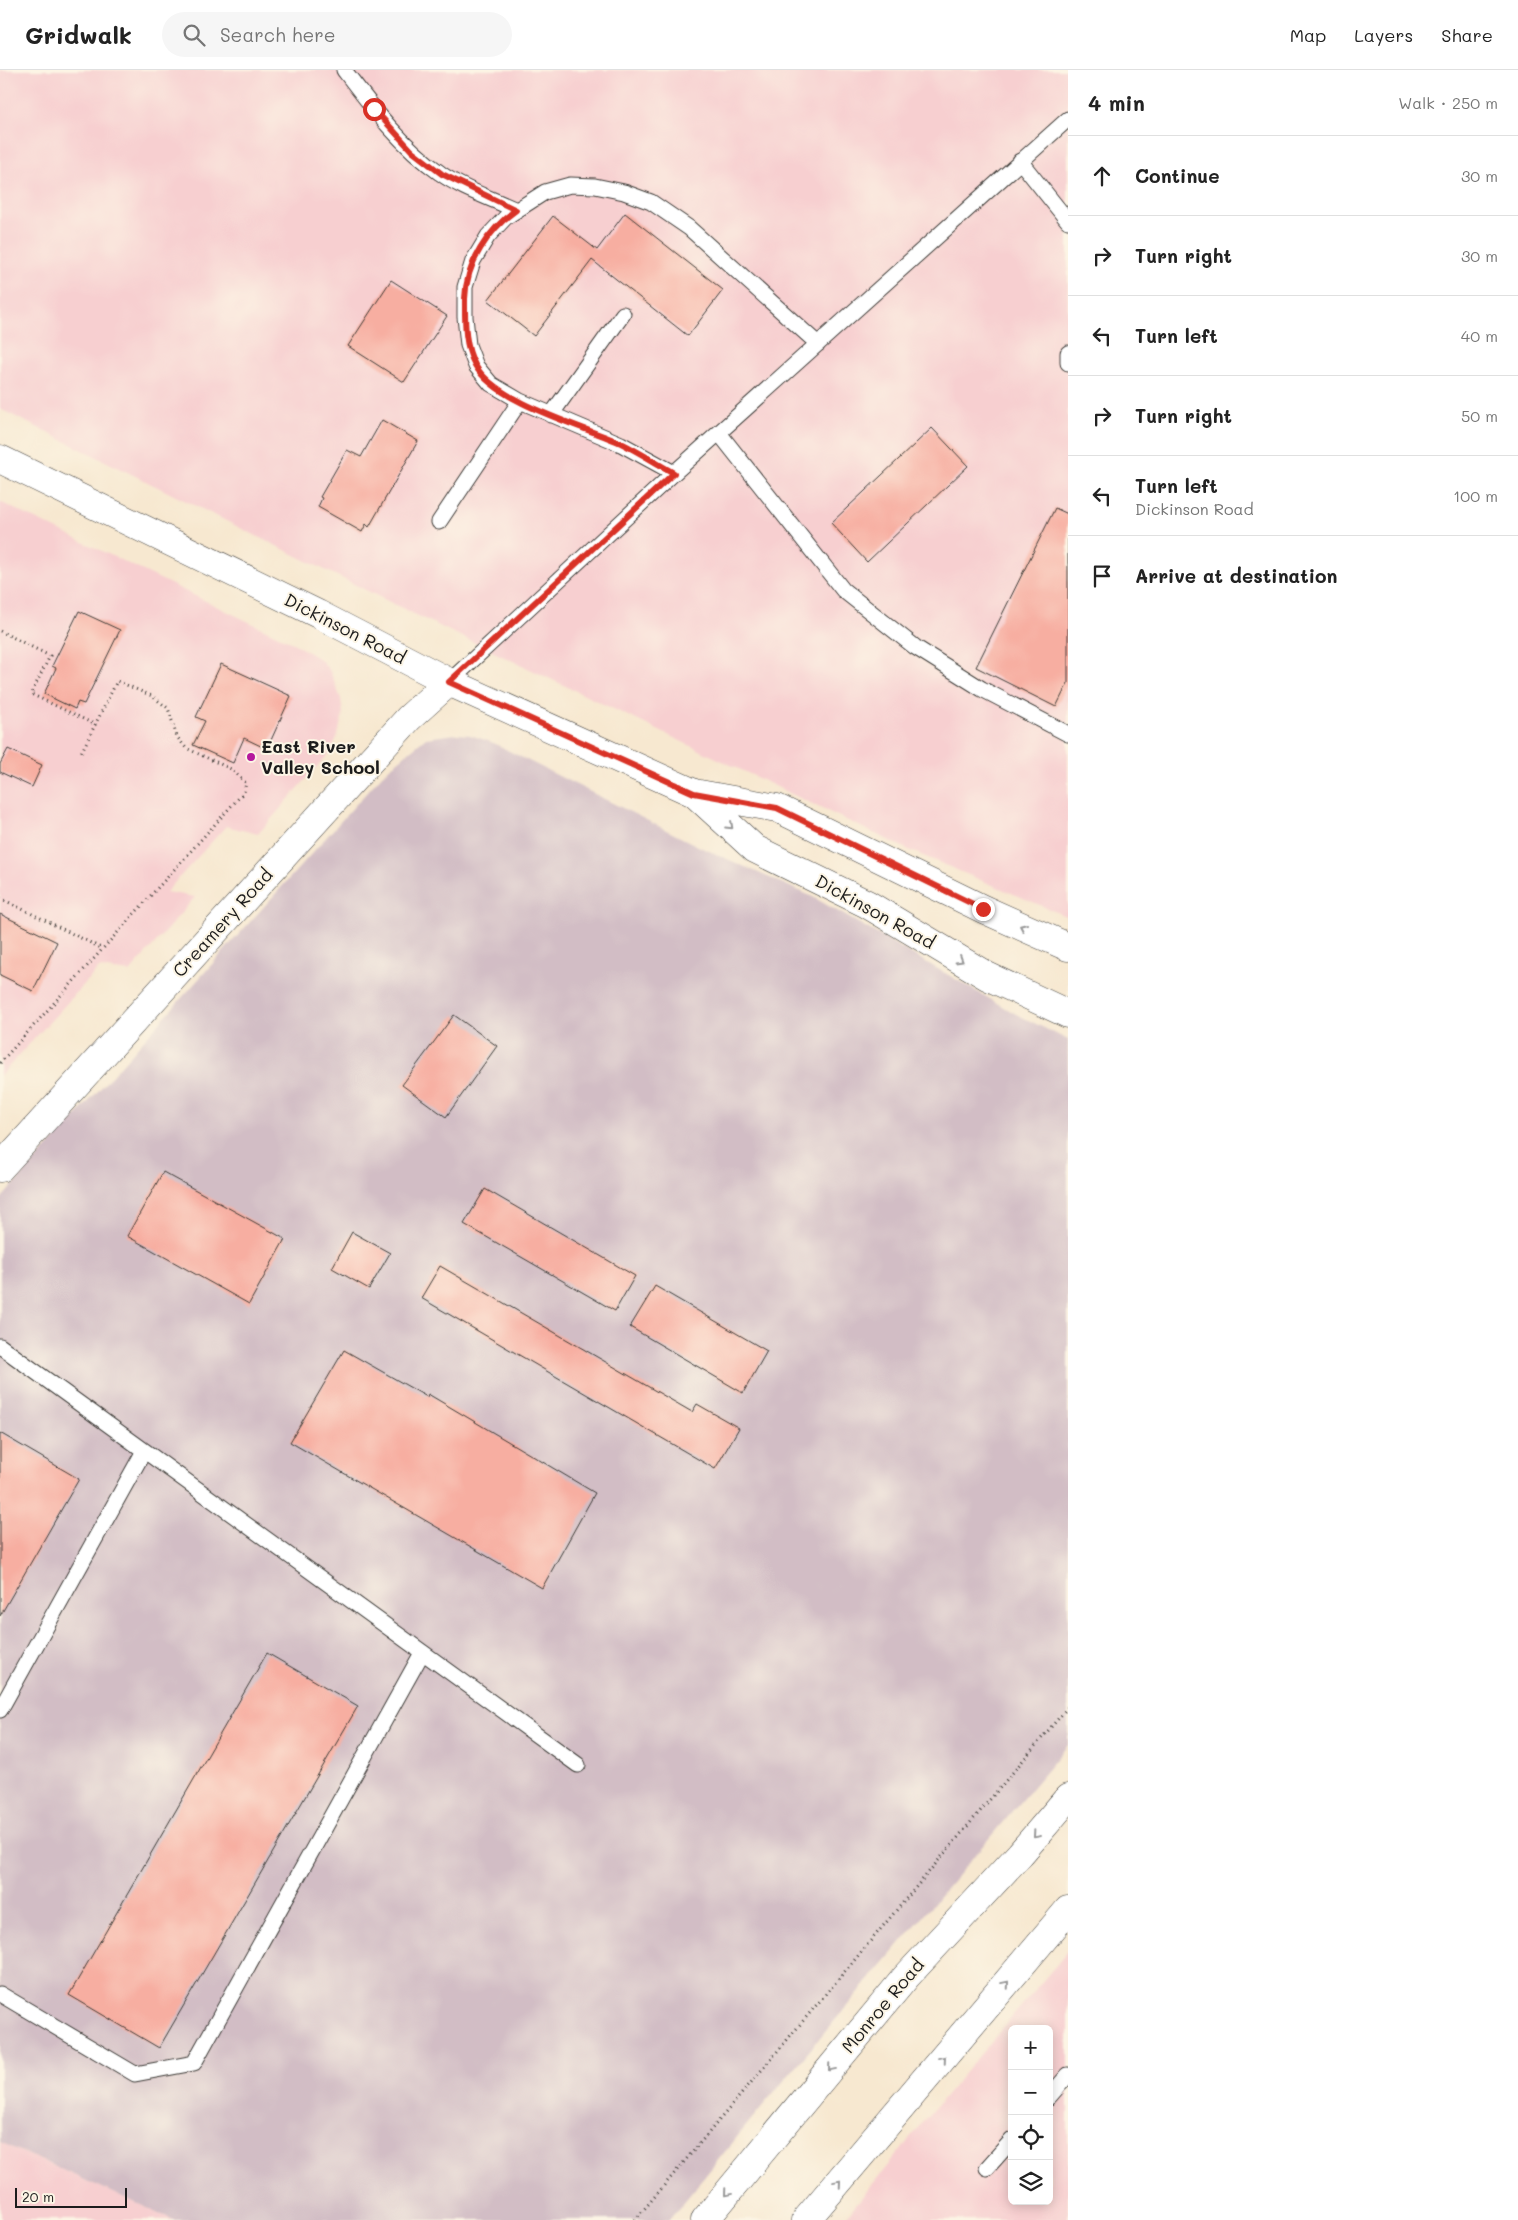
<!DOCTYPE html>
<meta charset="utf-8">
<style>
body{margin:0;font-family:Mali,sans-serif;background:#f6f6f6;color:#222}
.controls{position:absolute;right:15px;bottom:15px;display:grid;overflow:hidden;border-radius:8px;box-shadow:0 2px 12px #0003}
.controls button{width:45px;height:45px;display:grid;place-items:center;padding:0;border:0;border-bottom:1px solid #e0e0e0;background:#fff;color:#222;font:25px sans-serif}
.scale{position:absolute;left:15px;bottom:12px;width:112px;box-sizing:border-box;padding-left:5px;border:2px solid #1c1c1c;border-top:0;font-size:14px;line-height:18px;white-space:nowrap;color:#1c1c1c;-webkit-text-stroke:4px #fcf5e5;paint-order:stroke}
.stop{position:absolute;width:15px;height:15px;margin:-11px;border:4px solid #d93025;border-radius:50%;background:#fff}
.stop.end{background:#d93025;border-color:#fff;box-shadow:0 1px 5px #0008}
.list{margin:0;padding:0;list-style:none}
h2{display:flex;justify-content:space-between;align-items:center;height:65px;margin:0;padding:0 20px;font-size:21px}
h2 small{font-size:16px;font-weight:400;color:#767676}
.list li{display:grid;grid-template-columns:32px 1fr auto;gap:15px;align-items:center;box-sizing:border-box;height:80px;padding:0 20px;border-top:1px solid #e0e0e0}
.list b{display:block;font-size:19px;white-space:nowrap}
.list p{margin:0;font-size:16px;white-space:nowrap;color:#767676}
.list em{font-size:16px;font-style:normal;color:#767676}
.icon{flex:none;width:28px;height:28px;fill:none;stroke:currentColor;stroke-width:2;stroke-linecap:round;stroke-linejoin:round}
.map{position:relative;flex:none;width:1068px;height:2150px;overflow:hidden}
header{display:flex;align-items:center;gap:30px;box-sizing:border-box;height:70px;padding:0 25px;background:#fff;border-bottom:1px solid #e0e0e0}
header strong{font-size:24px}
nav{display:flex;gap:28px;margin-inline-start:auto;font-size:18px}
.search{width:350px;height:45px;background:#f6f6f6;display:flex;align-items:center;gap:12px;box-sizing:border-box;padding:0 18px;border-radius:28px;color:#767676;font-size:19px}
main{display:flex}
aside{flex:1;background:#fff}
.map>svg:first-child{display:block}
.built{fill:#f7cfd0;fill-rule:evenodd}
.industrial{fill:#d2bdc5}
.building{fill:#f7aea1}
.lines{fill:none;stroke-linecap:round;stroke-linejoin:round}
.service-casing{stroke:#3d3b37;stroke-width:17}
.minor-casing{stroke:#3d3b37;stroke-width:29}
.tertiary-casing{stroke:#3d3b37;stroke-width:29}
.secondary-casing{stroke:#3d3b37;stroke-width:29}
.path{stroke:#3d3b37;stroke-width:3;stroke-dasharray:1 4;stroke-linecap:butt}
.service{stroke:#fff;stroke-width:15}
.minor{stroke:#fff;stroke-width:28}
.tertiary{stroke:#fff;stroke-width:28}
.secondary{stroke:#fff;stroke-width:28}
.oneway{stroke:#999}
.route{stroke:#d93025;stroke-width:6}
.poi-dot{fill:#b5179e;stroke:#fcf5e5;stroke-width:2}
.labels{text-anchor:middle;stroke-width:4;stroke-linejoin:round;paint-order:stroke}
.street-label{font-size:18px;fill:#1c1c1c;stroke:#fcf5e5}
.poi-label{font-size:18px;font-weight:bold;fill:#1c1c1c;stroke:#fcf5e5;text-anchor:start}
</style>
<header>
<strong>Gridwalk</strong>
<div class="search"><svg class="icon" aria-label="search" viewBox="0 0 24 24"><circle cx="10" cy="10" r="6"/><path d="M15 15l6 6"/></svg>Search here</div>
<nav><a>Map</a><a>Layers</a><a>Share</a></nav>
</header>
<main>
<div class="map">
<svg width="1068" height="2150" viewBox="0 0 1068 2150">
<rect width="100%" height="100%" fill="#fcf5e5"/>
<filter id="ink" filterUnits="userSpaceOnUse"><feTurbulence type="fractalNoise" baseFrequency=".02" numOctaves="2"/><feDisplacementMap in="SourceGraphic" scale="10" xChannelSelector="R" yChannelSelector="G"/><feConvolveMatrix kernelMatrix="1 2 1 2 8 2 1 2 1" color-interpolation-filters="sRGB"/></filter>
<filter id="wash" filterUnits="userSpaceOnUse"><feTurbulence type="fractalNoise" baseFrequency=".0096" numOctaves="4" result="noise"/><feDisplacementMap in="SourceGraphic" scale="20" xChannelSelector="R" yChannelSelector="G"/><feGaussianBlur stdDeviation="1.12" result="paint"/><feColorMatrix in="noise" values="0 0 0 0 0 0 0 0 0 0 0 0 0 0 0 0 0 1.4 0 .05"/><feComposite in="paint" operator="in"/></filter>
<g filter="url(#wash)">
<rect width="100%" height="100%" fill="#f7e8d0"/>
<!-- built -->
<path class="built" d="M0,0H1068V847L907,779L412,543L0,339Z
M0,432L293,573L321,590L330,601L341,629L343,645L337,667L331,681L258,764L226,756L166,822L195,827L130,902L99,898L0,1006Z
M1068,1881V2150H843L945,2026ZM1012,1959H1049V2131H1012Z
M0,2072L174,2150H0Z"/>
<!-- industrial -->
<path class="industrial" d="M456,664L470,665L491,672L700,777L813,827L1016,944L1068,970V1675L760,2039L669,2150H174L0,2072V1130L385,702L426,668Z"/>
<g id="blocks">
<!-- building -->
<path class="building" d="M625,143L723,220L688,266L592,190L534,266L488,230L553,146L597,180Z
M391,210L447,246L404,312L348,276Z
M382,350L418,371L369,457L366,454L362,462L318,437L322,428L320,427L347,380L361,387Z
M932,358L968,396L867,492L831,453Z
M1055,438L1068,444V613L1056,637L976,597Z
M79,541L120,560L84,634L78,632L75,639L44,624L56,598L52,596Z
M221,594L291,626L267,679L244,668L233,693L193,675L205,651L196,647Z
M8,679L42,695L32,717L0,702V694Z
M0,844L57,872L33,921L0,905Z
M454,945L497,976L446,1047L402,1015Z
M163,1102L285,1169L249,1234L127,1166Z
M485,1119L635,1206L615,1241L464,1154Z
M352,1162L390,1183L369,1219L332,1198Z
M440,1196L692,1342L697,1334L739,1358L715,1399L421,1228Z
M655,1216L767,1281L743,1323L630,1257Z
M344,1280L427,1327L428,1324L595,1423L542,1518L290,1372Z
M0,1363L79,1409L0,1546Z
M267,1583L358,1636L159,1978L69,1925Z"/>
</g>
</g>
<g filter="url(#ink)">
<use href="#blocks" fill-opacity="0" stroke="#3d3b37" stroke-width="1"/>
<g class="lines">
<!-- service casing -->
<g class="service-casing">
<path id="service" d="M344,0C372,37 401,76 440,103C462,119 491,128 516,140
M1020,91L1068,151
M1068,283V293
M551,345L623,244
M719,363L843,520L915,577L982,619L1068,664
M674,403L621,374L520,331L491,314L476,296L468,275L465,247V217L473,191L488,166L506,147L545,122L570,115L595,116L624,122L651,132L689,158L818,274
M439,452L520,331
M449,612L674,403L1068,49
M0,1276L578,1695
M0,1640L144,1381
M0,1924L135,2004L194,1993L422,1583
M1049,2027L1068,2005
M987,2098L1012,2070"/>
</g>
<!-- minor casing -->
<g class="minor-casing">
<path id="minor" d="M0,1098L409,648L449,612"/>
</g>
<!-- tertiary casing -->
<g class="tertiary-casing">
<path id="tertiary" d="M0,389L318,544L449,612L694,723L777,738L983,839L1068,877
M694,723L755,779L867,834L987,906L1068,944"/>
</g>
<!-- secondary casing -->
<g class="secondary-casing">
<path id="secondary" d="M705,2150L906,1907L1020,1784L1068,1728
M806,2150L1068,1840"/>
</g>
<!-- path -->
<path class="path" d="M0,561L50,586L31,624L96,655
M0,828L103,879
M0,993L244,722L246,713L231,699L186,678L177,667L168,638L152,626L117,611L81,683
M635,2150L1068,1637"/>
<!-- service -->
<use href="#service" class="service"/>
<!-- minor -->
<use href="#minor" class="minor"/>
<!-- tertiary -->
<use href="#tertiary" class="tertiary"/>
<!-- secondary -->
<use href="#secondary" class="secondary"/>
</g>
<!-- one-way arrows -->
<defs><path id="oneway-chevron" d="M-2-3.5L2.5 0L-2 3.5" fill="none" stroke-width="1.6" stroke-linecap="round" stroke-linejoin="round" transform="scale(1.25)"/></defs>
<g class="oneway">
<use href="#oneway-chevron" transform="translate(730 756) rotate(43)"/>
<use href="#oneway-chevron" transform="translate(1023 857) rotate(-156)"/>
<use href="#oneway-chevron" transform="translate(960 890) rotate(31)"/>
<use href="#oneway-chevron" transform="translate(1036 1765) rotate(131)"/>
<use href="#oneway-chevron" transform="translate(1006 1914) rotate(-50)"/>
<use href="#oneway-chevron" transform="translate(943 1989) rotate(-50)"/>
<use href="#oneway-chevron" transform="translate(831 1998) rotate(130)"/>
<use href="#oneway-chevron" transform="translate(838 2113) rotate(-50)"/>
<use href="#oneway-chevron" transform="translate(727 2123) rotate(130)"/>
</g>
</g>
<g class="lines" filter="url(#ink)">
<!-- route -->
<path class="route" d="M374,39L412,81L442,104L516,140C488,160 466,193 465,229C465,251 464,275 475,295C496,333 582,356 621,373C639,382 656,393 674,403L449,612L694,723L777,738L983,839"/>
</g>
<!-- markers -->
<circle class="poi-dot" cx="251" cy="687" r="5"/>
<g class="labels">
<!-- street labels -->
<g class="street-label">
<text transform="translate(345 559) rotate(27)" y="6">Dickinson Road</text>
<text transform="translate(875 842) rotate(29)" y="6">Dickinson Road</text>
<text transform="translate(223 853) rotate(-48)" y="6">Creamery Road</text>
<text transform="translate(883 1936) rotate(-50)" y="6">Monroe Road</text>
</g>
<!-- poi labels -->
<g class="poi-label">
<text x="261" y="683">East River<tspan x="261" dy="21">Valley School</tspan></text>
</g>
</g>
</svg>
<div class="controls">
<button>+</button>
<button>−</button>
<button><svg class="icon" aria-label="locate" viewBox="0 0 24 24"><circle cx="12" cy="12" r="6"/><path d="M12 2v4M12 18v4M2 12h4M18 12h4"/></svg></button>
<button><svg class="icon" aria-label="layers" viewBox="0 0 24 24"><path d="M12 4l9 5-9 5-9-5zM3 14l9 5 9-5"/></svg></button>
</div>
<div class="scale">20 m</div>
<div class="stop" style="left:374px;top:39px"></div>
<div class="stop end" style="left:983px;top:839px"></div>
</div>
<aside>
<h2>4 min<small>Walk · 250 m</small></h2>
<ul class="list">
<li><svg class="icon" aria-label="ahead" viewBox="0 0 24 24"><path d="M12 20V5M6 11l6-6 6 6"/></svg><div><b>Continue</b></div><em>30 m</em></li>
<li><svg class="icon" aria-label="right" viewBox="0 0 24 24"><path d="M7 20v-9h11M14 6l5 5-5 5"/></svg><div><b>Turn right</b></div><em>30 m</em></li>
<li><svg class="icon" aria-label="left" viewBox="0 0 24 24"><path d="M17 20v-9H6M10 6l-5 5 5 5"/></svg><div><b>Turn left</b></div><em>40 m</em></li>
<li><svg class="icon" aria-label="right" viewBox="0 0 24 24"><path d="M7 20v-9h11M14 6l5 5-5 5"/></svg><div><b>Turn right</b></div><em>50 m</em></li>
<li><svg class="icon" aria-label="left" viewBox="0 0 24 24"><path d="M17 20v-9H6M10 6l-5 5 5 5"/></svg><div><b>Turn left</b><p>Dickinson Road</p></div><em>100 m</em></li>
<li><svg class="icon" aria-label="arrive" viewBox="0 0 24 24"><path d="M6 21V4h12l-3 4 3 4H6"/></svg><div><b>Arrive at destination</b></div></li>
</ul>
</aside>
</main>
